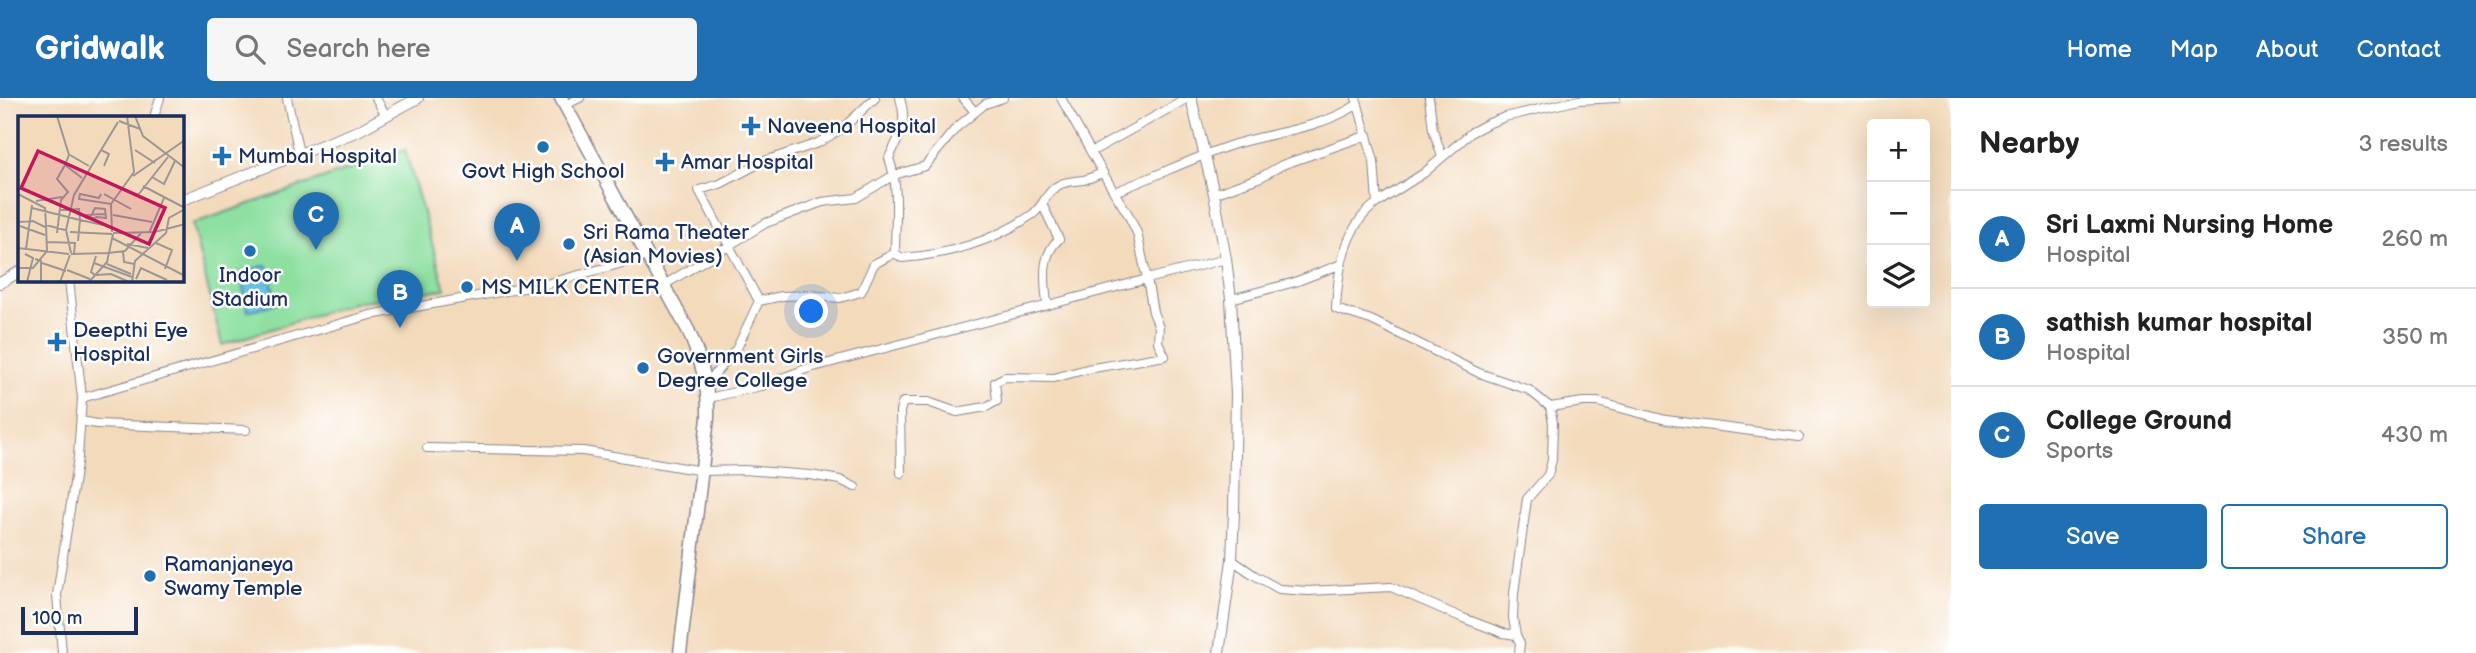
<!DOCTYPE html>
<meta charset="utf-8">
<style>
body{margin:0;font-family:"Balsamiq Sans",sans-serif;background:#f6f6f6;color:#222}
.controls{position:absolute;right:21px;top:21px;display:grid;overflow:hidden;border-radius:7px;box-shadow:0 7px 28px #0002}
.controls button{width:63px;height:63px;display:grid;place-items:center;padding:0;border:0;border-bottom:2px solid #e0e0e0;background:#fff;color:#222;font:35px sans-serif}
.scale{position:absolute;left:21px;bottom:18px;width:117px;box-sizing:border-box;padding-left:7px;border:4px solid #1b2f5e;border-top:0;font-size:19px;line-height:24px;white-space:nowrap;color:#1b2f5e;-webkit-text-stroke:5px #fff;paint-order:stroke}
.you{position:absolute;left:812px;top:214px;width:24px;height:24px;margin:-18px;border:5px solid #fff;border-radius:50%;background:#1a73e8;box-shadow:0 0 0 10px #1a73e833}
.badge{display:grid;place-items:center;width:46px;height:46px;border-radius:50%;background:#1f6fb2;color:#fff;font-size:23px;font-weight:700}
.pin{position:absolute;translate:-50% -58px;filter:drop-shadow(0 2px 4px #0008)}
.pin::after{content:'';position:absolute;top:37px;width:24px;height:21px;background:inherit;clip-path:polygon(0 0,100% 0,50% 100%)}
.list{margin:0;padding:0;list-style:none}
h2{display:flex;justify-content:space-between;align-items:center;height:91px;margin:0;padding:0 28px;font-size:30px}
h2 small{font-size:23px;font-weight:400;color:#767676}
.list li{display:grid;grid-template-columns:46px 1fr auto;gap:21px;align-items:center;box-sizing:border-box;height:98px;padding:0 28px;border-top:2px solid #e0e0e0}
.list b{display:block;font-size:26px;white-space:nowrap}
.list p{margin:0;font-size:23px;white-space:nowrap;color:#767676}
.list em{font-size:23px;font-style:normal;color:#767676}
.actions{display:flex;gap:14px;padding:21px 28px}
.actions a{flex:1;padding:16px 0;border:2px solid #1f6fb2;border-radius:7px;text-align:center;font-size:24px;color:#1f6fb2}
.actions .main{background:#1f6fb2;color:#fff}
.icon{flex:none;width:38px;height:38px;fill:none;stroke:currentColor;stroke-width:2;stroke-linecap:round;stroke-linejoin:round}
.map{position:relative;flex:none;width:1951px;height:555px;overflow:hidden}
header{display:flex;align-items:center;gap:42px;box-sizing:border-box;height:98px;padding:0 35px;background:#1f6fb2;color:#fff}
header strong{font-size:33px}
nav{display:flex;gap:38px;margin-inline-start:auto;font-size:24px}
.search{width:490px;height:63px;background:#f6f6f6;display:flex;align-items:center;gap:18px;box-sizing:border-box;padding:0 24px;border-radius:7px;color:#767676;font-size:26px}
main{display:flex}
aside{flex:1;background:#fff}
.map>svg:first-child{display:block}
.pitch{fill:#8ee0a1;stroke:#548880;stroke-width:2}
.water{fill:#68c0e5;stroke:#4278a2;stroke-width:2}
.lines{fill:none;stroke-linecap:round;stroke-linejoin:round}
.minor-casing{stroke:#87848c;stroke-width:10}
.major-casing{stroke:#87848c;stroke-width:12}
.highway-casing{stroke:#87848c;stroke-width:15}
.minor{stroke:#fff;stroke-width:8}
.major{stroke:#fff;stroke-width:10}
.highway{stroke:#fff;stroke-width:12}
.poi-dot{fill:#1f6fb2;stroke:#fff;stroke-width:2.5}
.labels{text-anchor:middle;stroke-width:5;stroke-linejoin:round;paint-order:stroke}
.poi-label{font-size:21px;fill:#1b2f5e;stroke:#fff;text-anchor:start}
.inset-road{fill:none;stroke:#9d9696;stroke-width:2}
.view{fill:#c2185b;fill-opacity:0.15;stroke:#c2185b;stroke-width:3.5}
.inset-edge{fill:none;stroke:#1b2f5e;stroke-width:3.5}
</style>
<header>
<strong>Gridwalk</strong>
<div class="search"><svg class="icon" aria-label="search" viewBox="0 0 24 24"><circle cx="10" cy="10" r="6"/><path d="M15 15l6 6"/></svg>Search here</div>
<nav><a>Home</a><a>Map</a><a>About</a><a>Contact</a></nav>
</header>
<main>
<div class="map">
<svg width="1951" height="555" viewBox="0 0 1951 555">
<rect width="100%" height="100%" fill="#fff"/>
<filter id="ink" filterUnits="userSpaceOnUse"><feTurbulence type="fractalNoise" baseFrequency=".0143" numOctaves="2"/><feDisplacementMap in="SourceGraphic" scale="14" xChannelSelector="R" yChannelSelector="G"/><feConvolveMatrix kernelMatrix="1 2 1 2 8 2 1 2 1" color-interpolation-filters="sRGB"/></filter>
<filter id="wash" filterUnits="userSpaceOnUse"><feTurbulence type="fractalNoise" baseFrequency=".00686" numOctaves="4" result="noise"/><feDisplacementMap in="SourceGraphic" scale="28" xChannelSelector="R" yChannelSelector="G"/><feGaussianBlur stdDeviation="1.57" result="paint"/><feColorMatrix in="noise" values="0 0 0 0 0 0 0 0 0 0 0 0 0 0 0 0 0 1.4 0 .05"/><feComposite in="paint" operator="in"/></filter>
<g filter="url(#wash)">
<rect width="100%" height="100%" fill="#f3dabb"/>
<!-- pitch -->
<path class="pitch" d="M405,52L445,191L355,204L222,247L192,126Z"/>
<!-- water -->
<path class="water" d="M267,167L277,205L248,213L240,175Z"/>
</g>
<g filter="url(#ink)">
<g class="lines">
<!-- minor casing -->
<g class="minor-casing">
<path id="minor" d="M287,0L299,55
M376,0L386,18
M875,0L843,30L818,45L762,64L720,86L699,92L759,203L782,198L809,197L840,200L861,194L874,166L895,155C895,122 900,92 889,60C900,36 908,28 900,0
M963,0L975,14
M1061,0L1091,54L1188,0
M1356,0L1374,63L1377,105C1344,128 1338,173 1336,211L1371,222L1479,275L1529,292L1550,309L1553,325L1552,362L1548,377L1527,401L1514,495L1513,520L1516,537
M1429,0L1433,31L1442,59
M565,7L580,0
M154,19L160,0
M1091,54L1114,94C1155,79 1194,59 1235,46C1275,34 1323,30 1358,6
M1114,94L1128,116L1137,135L1147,181L1226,161
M1214,96L1261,79L1282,67L1368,37
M1377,105L1424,75L1472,34L1487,26L1505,19L1579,2L1616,0
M1043,108L1059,141C1040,158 1045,183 1047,207
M895,155L902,160C947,157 995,143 1033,116C1044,107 1048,91 1061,86C1068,83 1076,83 1083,82C1089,81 1096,77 1103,75
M664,187L766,125L822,104L856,100L894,77L925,68L956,30L985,6L1003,0
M1231,201L1295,184L1339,167
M707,285L737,250L759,203
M82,300L370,217L546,186L648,158
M709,300L761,288L806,271L1147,181L1153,214L1159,229L1158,244L1165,258L1087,271L1054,280L1005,279L995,284L997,303L986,309L957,314L928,304H903L900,313L901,375
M1550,309L1583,304H1598L1666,322L1799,339
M81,323L97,326L246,332
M427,350L583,353L703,373L744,372L810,377L840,382L855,389
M1232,462L1254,477L1279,491L1308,493L1391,489L1463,520L1503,535L1516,537L1520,545L1519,555
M62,555L57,497L78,359L82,300L69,182"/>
</g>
<!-- major casing -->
<g class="major-casing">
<path id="major" d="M1191,0L1214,96L1226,161L1231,201L1236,296L1234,413L1232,462L1219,555
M182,102L358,33L418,0
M0,185L19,174"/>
</g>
<!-- highway casing -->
<g class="highway-casing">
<path id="highway" d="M561,0L688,232C701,262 709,287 708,320L680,555"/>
</g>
<!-- minor -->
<use href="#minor" class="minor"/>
<!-- major -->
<use href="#major" class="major"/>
<!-- highway -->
<use href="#highway" class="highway"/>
</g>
</g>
<!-- markers -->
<g class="poi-dot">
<path d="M747.5 17.5h7v7h7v7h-7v7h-7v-7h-7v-7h7z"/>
<circle cx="543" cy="49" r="7"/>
<path d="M218.5 47.5h7v7h7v7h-7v7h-7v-7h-7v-7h7z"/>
<path d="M661.5 53.5h7v7h7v7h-7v7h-7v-7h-7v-7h7z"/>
<circle cx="569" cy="146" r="7"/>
<circle cx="250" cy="153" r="7"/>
<circle cx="467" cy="189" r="7"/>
<path d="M53.5 233.5h7v7h7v7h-7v7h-7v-7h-7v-7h7z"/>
<circle cx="643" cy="270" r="7"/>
<circle cx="150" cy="478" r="7"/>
</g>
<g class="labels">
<!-- poi labels -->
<g class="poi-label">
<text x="767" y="35">Naveena Hospital</text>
<text x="238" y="65">Mumbai Hospital</text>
<text x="681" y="71">Amar Hospital</text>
<text x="543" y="80" text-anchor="middle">Govt High School</text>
<text x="583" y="141">Sri Rama Theater<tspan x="583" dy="24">(Asian Movies)</tspan></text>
<text x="250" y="184" text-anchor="middle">Indoor<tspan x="250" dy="24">Stadium</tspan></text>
<text x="481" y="196">MS MILK CENTER</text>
<text x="73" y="239">Deepthi Eye<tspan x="73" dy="24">Hospital</tspan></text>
<text x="657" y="265">Government Girls<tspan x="657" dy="24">Degree College</tspan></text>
<text x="164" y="473">Ramanjaneya<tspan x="164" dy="24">Swamy Temple</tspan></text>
</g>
</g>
<!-- overview -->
<g transform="translate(18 18)">
<rect width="166" height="166" fill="#f3dabb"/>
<path class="inset-road" d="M39,0L51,39L47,49L64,62M117,0L125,20L167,52M101,5L122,13M83,34L91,38L86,50M117,34L137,47M52,39L71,50M115,60L167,24M134,61L146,68L157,45M79,62L120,79L150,41M125,70L167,92M0,78L27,92L28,109M83,78L81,82L62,78L61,83L93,88M86,78L113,93M18,85L44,81M14,92L62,104L60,125M42,94L61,93L62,104L94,111M61,99L87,98M67,99L68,102L73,103L79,101L88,102L87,93L77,92L72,102M95,99L134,106M0,106L15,105L27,111M2,110L27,119M52,116L94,118M94,116L93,88L116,56L109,0M39,117L43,84L50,76L39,63L47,49M95,117L137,116L167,108M131,117L146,82M94,122L167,160M29,126L57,127L56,138M138,127L154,134L147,153M109,128L130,132M0,132L51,138M8,133L14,89M29,135L28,109L47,114M105,135L106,146L116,148M53,137L48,114L56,79L100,6M90,137L107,135L124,116M7,138L15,142L9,166M53,138L90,137M17,143L23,145V166M24,147L48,155M76,147L114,161M89,148L113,158M1,152H15L29,135M49,154L72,163M77,159L73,156L78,140M78,159L93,158L111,166M118,163L123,152L149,164M42,166L52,139M71,166L89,146L95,118M114,166L117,145L148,117L151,102L167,93"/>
<path class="view" d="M20,35L147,92L131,128L3,72Z"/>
<rect width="166" height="166" class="inset-edge"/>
</g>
</svg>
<div class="controls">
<button>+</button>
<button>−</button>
<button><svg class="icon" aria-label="layers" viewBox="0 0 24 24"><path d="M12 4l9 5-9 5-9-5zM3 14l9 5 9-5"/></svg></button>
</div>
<div class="scale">100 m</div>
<div class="you"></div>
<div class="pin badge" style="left:517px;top:163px">A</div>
<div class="pin badge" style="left:400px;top:230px">B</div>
<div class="pin badge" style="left:316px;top:152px">C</div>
</div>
<aside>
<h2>Nearby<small>3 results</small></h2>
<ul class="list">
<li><span class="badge">A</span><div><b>Sri Laxmi Nursing Home</b><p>Hospital</p></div><em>260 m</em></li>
<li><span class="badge">B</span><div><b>sathish kumar hospital</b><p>Hospital</p></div><em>350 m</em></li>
<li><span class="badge">C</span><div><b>College Ground</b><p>Sports</p></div><em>430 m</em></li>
</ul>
<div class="actions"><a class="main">Save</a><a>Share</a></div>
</aside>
</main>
